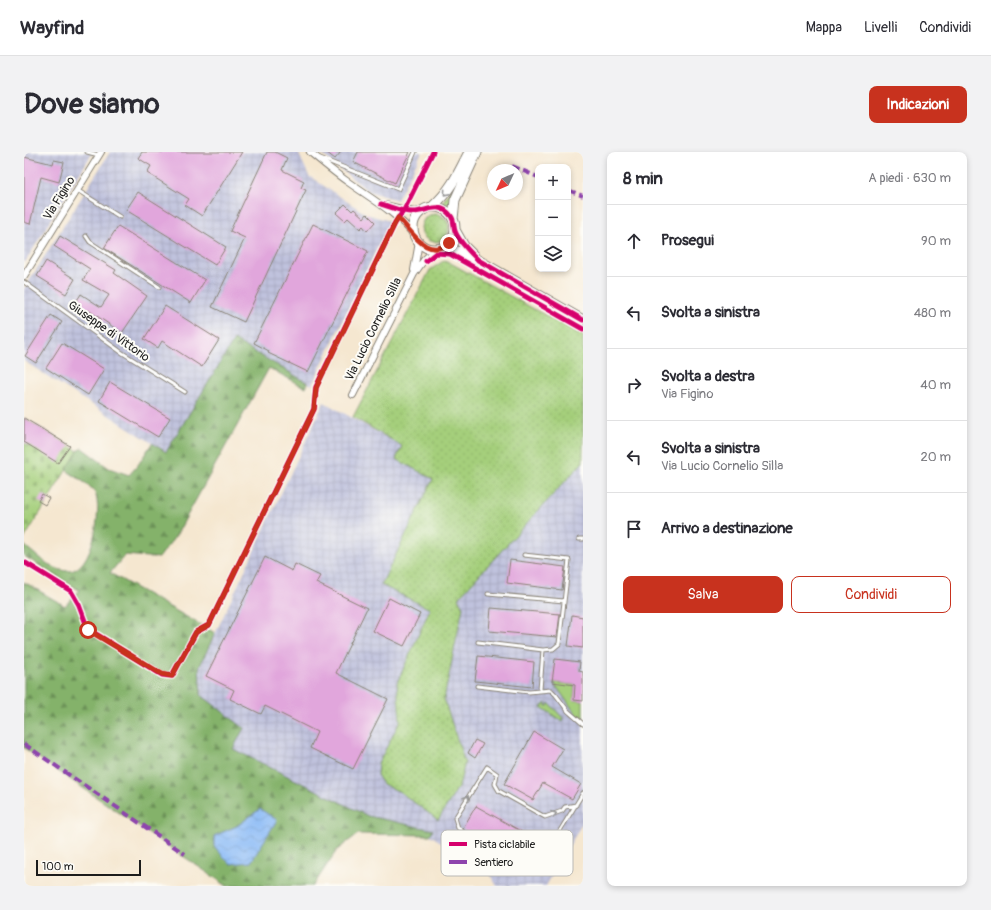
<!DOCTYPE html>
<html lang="it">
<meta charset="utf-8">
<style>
body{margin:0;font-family:Pangolin,sans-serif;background:#f2f2f3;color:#2b2b33}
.controls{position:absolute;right:12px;top:12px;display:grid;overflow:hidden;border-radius:8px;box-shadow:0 2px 6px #0003}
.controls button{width:36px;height:36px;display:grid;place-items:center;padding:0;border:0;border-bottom:1px solid #e1e1e2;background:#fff;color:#2b2b33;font:20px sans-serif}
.compass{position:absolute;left:463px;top:12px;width:36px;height:36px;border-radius:50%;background:#fff;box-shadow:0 2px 6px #0003;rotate:226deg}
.scale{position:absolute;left:12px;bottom:10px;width:105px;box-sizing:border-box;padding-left:4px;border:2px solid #1c1c1c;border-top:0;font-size:11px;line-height:14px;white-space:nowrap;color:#1c1c1c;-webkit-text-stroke:3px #fdfcf7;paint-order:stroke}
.stop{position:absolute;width:12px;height:12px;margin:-9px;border:3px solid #c8321e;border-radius:50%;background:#fff}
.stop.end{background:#c8321e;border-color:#fff;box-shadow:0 1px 4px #0008}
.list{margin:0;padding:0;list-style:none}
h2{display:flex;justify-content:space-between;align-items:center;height:52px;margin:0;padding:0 16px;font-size:17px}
h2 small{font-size:13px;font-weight:400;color:#7c7c81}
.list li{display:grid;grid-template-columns:26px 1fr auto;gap:12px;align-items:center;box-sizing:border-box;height:72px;padding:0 16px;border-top:1px solid #e1e1e2}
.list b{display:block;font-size:15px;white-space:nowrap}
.list p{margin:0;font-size:13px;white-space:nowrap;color:#7c7c81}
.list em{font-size:13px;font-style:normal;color:#7c7c81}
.actions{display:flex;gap:8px;padding:12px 16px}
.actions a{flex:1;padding:9px 0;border:1px solid #c8321e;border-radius:8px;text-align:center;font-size:14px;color:#c8321e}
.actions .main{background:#c8321e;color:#fff}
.icon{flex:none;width:22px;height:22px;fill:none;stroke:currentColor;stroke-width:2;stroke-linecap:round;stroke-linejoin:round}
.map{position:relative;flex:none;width:559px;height:734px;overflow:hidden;border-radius:8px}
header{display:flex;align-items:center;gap:24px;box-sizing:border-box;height:56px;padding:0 20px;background:#fff;border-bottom:1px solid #e1e1e2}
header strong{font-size:19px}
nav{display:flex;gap:22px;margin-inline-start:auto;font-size:14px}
.intro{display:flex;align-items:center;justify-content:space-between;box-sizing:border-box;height:96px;padding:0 24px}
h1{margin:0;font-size:28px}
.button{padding:10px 18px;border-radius:8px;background:#c8321e;color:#fff;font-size:14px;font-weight:700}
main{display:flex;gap:24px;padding:0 24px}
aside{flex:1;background:#fff;border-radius:8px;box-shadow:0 2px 6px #0003}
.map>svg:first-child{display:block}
.industrial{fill:url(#industrial-grid)}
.grass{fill:url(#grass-dots);stroke:#60764c}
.forest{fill:url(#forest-firs);stroke:#506744;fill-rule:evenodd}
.cemetery{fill:url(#cemetery-stones);stroke:#60764c}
.garden{fill:#a5cf7b;stroke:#60764c}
.water{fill:url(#water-waves);stroke:#536b89}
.building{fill:#e1a6dc}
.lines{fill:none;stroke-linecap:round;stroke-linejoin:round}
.lane-casing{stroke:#888276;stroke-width:5}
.street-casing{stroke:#888276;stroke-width:8}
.secondary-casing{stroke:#888276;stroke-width:11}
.path{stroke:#888276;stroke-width:1.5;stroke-dasharray:3 3;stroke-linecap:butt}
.lane{stroke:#fff;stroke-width:3}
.street{stroke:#fff;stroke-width:6}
.secondary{stroke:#fff;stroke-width:9}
.quiet{stroke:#8e44ad;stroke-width:4;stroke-dasharray:8 4;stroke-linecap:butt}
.cycleway-casing{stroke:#fdfcf7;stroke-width:8}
.cycleway{stroke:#d6006c;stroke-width:5}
.oneway{stroke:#999}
.route{stroke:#c8321e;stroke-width:5}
.labels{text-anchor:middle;stroke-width:4;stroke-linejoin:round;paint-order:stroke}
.street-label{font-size:12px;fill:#1c1c1c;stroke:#fdfcf7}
.key{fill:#fdfcf7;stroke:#bab9b5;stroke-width:1}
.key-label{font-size:11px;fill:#1c1c1c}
</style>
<header>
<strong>Wayfind</strong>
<nav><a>Mappa</a><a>Livelli</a><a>Condividi</a></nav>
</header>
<div class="intro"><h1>Dove siamo</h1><a class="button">Indicazioni</a></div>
<main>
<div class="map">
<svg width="559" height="734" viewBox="0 0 559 734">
<defs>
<pattern id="industrial-grid" width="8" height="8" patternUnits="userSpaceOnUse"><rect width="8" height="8" fill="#c0c2dd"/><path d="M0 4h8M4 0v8" fill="none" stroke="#a4a6bd"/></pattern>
<pattern id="grass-dots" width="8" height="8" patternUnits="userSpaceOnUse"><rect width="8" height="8" fill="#a5cf7b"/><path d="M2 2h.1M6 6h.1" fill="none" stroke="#8db16a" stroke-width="1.8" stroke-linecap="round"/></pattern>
<pattern id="forest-firs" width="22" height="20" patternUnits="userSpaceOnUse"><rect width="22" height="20" fill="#84b26b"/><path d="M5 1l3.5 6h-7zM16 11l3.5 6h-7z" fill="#6b9057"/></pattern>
<pattern id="cemetery-stones" width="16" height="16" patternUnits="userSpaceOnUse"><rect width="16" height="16" fill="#a5cf7b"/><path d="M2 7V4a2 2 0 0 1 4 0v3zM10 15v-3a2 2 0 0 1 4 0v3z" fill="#8db16a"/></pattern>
<pattern id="water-waves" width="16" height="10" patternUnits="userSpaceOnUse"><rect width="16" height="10" fill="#8abaf6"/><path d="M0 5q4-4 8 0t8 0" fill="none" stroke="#769fd2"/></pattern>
</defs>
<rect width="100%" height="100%" fill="#fdfcf7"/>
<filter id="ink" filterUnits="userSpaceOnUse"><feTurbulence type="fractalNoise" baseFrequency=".025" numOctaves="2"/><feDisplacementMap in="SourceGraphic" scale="8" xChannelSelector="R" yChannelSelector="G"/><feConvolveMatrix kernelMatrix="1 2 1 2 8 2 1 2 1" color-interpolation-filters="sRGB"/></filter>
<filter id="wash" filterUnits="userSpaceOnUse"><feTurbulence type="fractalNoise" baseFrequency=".012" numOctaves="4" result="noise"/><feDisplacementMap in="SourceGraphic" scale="16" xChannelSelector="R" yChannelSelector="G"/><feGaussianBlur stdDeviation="0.9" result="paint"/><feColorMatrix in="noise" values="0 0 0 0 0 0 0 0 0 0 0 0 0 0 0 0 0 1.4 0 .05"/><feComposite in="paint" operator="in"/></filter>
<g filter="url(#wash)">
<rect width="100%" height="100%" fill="#f5e7d0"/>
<!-- industrial -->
<path class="industrial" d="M0,0H69L0,112Z
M86,0H274L285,24L342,62L366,69L288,233L210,188L142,300L0,209V137Z
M295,0H398L373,48L344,39Z
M300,250L378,294L372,307L409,327L357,433L406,456L373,531L376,569L354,612L359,632L376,640L414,668L441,611L420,547L439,455L434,446L559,310V670L522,734H473L465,721L406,683L408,678L344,664L208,597L220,576L177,543L175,516Z"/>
<!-- grass -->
<path class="grass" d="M431,33L425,56L417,52Z
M397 76a14 14 0 1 1 28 0a14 14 0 1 1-28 0Z
M421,108L559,184V310L434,446L439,455L420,547L441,611L435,634L414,668L376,640L359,632L353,623L354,612L376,569L373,531L406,457L357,433L409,327L372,307L378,294L329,265L406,118Z"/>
<!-- forest -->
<path class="forest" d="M210,188L284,231L282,236L245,216L153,382L135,406L101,403L86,421L191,481L175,516L177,543L220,576L209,597L344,664L409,678L406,683L334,682L313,698L289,734H203L0,596V430L41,454L55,438L0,404V393C12,403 28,419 45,419C68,419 79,358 71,341C68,334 49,323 42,318L54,299L58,296L85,316L105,323L114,313L128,291L142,300ZM236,657L190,694V684L213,674Z"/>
<!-- cemetery -->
<path class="cemetery" d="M0,266L54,299L0,387Z"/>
<!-- garden -->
<path class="garden" d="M529,530L551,533L550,548L559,549V568L552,562Z
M522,551V554H524L525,551L539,566L538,569L517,555Z"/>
<!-- water -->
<path class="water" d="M236,657L253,668L227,710L206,712L190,694V684L213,674Z"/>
<g id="blocks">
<!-- building -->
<path class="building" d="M118,0H218L178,64L161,53L165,47L123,21L127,14L114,6Z
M243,0H251L263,6L258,18L280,29L277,36L282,38L220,170L188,155L221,86L206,79Z
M302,0H317L311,7Z
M334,0H386L371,31L329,10Z
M0,5L29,12L30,8L40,10L35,30L17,25L6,72L0,70Z
M114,40L202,95L191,113L102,58Z
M321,52L328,59L330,57L340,66L343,62L351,70L343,79L339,74L336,77L324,66L321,69L312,61Z
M289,72L344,99L284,220L244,201L245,199L230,191Z
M94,74L181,128L167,151L80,96Z
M36,84L92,118L90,121L123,144L98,181L64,158L62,161L50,153L57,142L77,155L85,143L59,128L66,117L30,94Z
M22,109L51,127L42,142L13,124Z
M141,154L195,188L178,215L138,189L134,196L120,187Z
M27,163L38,170L12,211L1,204Z
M38,191L80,217L64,243L22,216Z
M86,230L146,266L134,285L75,249Z
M0,266L46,294L34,311L0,290Z
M18,342L25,346L21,353L14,349Z
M241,405L268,419L271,412L296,424L292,431L343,456L312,521L364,547L329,617L286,596L293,580L241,554L237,562L206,547L210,538L182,524Z
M486,408L541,415L538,438L483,431Z
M365,446L396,462L380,494L349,479Z
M467,456L536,462L533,485L465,479Z
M548,463L559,465V496L544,494Z
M454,504L510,510L508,535L451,529Z
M531,507L556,510L555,519L559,520V549L550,548L551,533L528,530Z
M510,580L539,597L528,615L557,632L548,647L519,631L509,648L480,632Z
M451,588L459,592L451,606L444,601Z
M452,654L518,691L505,713L501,714L500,717L439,682L441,679L439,676Z"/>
</g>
</g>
<g filter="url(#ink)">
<use href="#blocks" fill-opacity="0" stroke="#888276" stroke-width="1"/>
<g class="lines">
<!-- lane casing -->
<g class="lane-casing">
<path id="lane" d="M63,0L75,3
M296,6L374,37L391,0
M53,38L96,65
M62,84L66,90L135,135
M0,130L97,200L161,240
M555,387H559
M500,403L545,408L535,492L529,497L519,498
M464,442L540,449
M454,490L519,498L516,538
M453,534L505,540L527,538L532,543L544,559L559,572
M438,679L434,676L431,666L463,615L473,622L471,632L475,639L521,665L538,659L541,655L552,653
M503,716L508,718L515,713L559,641"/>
</g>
<!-- street casing -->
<g class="street-casing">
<path id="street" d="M286,0C298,10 311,21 324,30C348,47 373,61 391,84
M361,53L390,60L400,58
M390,118L395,90
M0,124L77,0
M329,243L390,122L400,108L412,97"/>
</g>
<!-- secondary casing -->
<g class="secondary-casing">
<path id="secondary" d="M408,55C427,38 434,22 445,0
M389 76a21 21 0 1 1 42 0a21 21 0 1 1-42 0Z
M429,67L431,48L453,0
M431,78L440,94L450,104
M421,94L454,108L559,168"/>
</g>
<!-- path -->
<path class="path" d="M383,52L409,0
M0,410L47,439L55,453L64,477L138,523L148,524L172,480L185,473L290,257L292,235L370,72"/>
<!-- lane -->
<use href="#lane" class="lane"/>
<!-- street -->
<use href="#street" class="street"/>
<!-- secondary -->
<use href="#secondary" class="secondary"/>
<!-- quiet -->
<path class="quiet" d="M488,14L514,25
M544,38L559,44
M0,592L161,702"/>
<!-- cycleway casing -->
<g class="cycleway-casing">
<path id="cycleway" d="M357,52C367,55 380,61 390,60C404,59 416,49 427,64C431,69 429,74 431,79C435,90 446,100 454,108L559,168
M402,109L412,101L426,102L559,177
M0,410L47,439L55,453L64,477L138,523L148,524L172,480L185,473L290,257L292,235L371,71L380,58L409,0"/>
</g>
<!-- cycleway -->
<use href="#cycleway" class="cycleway"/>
</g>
<!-- one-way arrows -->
<defs><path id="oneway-chevron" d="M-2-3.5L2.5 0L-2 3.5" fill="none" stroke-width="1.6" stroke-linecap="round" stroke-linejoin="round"/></defs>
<g class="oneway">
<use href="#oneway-chevron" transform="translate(422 41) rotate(131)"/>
<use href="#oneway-chevron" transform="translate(443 646) rotate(-58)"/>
<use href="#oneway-chevron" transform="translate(530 662) rotate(-20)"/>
</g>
</g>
<g class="lines" filter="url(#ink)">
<!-- route -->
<path class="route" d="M64,478L138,522L148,524L172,480L185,473L290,257L292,236L371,71L374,66C389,80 402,108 425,91"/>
</g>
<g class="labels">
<!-- street labels -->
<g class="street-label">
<text transform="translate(35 46) rotate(-58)" y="4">Via Figino</text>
<text transform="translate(349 177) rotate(-64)" y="4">Via Lucio Cornelio Silla</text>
<text transform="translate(85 179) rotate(35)" y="4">Giuseppe di Vittorio</text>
</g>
</g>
<!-- legend -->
<rect x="417" y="678" width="132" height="46" rx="6" class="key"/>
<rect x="425" y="690" width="18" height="4" fill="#d6006c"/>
<rect x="425" y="708" width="18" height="4" fill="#8e44ad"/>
<g class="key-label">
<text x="450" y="696">Pista ciclabile</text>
<text x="450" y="714">Sentiero</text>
</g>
</svg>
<div class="controls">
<button>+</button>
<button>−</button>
<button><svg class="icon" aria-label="layers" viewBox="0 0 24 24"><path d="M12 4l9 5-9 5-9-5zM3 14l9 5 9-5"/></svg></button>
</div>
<svg class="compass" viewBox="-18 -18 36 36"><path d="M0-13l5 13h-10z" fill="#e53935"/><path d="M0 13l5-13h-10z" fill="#7c7c81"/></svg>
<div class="scale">100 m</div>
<div class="stop" style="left:64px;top:478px"></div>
<div class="stop end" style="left:425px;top:91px"></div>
</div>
<aside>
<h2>8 min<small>A piedi · 630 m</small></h2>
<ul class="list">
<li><svg class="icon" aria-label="ahead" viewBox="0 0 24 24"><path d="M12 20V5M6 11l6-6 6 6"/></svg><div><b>Prosegui</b></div><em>90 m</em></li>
<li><svg class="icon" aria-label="left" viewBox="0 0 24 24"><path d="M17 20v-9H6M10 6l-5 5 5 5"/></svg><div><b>Svolta a sinistra</b></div><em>480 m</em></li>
<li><svg class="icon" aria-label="right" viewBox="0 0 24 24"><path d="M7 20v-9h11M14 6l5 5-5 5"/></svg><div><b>Svolta a destra</b><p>Via Figino</p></div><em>40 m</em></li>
<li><svg class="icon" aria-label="left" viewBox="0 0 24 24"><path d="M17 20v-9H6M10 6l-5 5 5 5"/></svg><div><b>Svolta a sinistra</b><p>Via Lucio Cornelio Silla</p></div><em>20 m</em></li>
<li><svg class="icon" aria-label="arrive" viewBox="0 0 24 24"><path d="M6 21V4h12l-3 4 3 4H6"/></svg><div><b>Arrivo a destinazione</b></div></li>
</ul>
<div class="actions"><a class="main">Salva</a><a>Condividi</a></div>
</aside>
</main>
